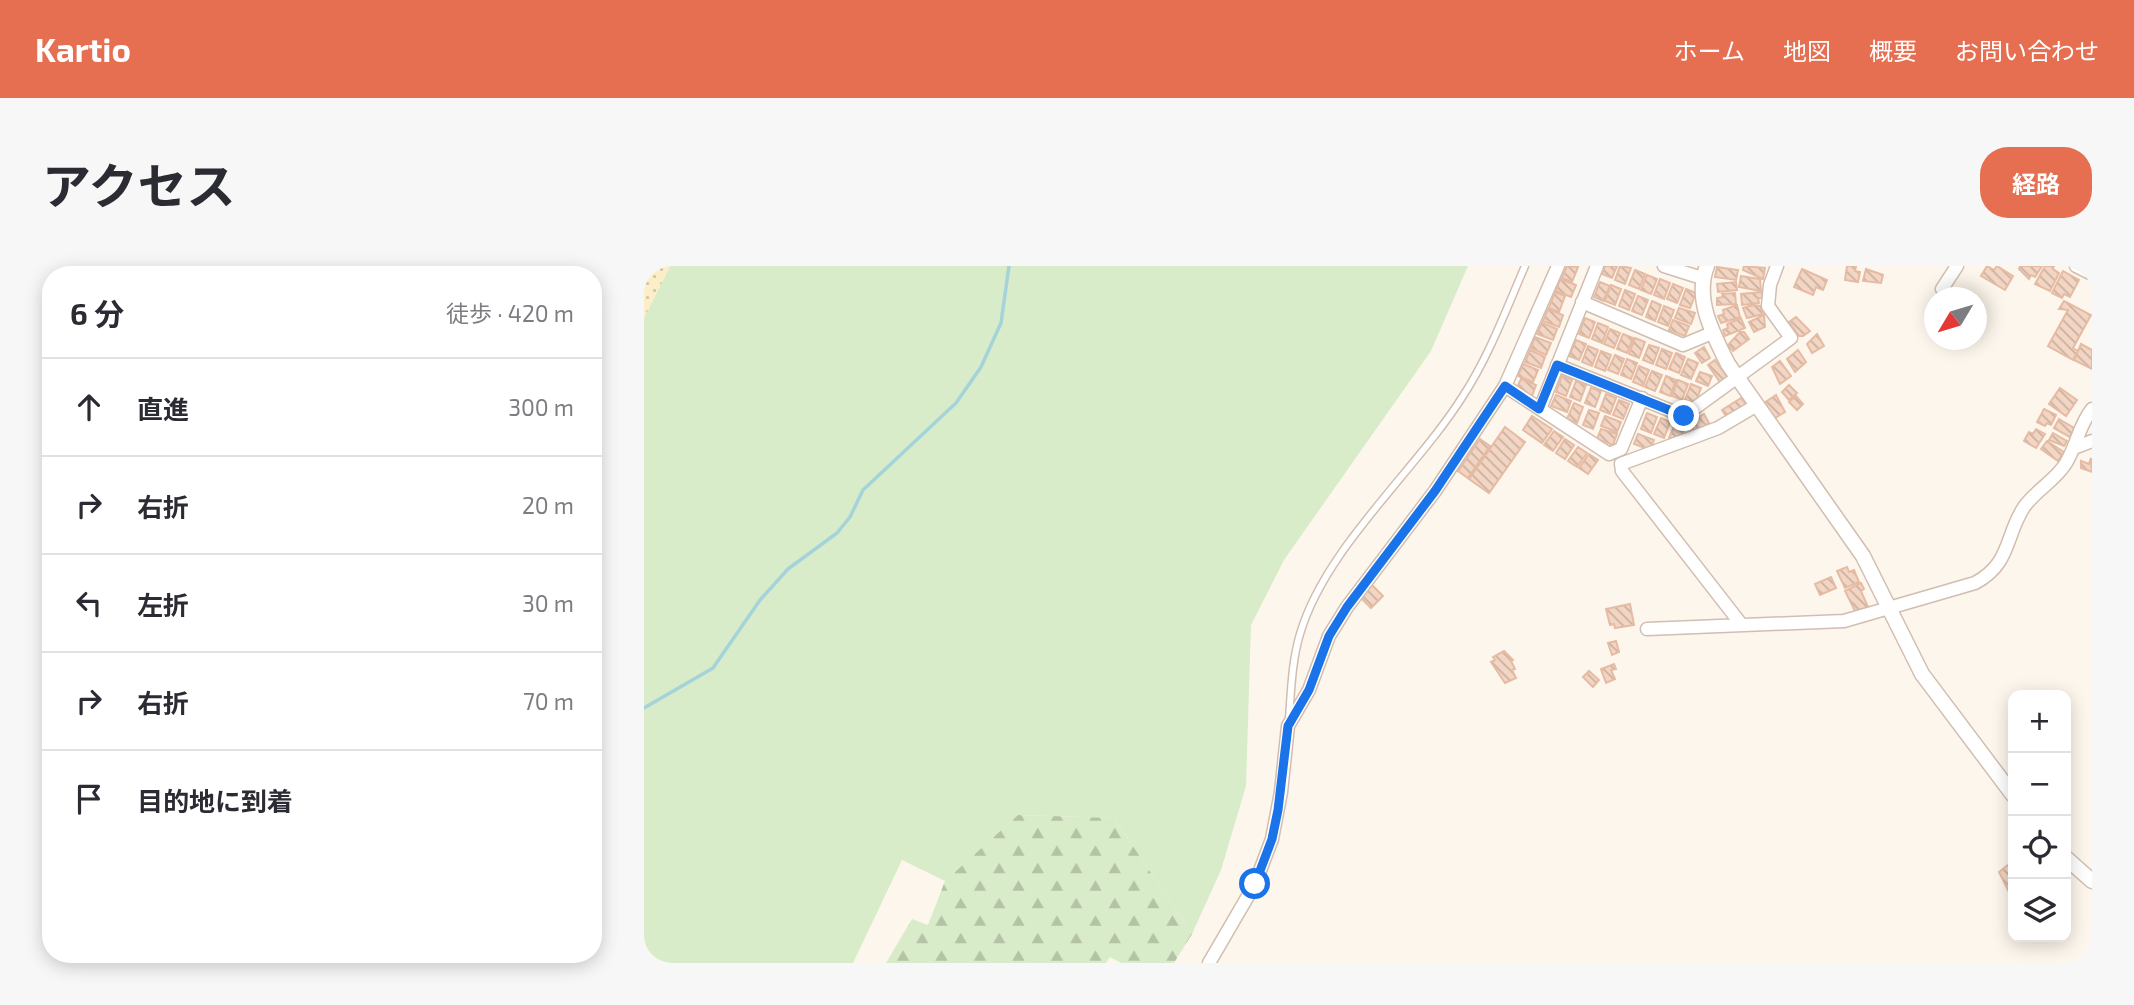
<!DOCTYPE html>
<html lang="ja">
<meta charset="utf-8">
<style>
body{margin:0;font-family:"Exo 2","Noto Sans JP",sans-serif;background:#f7f7f7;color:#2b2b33}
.controls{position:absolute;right:21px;bottom:21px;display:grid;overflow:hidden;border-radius:14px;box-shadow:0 4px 18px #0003}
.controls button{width:63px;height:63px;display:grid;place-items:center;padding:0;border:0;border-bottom:2px solid #e1e1e2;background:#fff;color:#2b2b33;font:35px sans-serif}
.compass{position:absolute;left:1280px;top:21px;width:63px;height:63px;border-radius:50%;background:#fff;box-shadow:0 4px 18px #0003;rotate:232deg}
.stop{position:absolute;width:21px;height:21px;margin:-16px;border:5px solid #1a73e8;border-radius:50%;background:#fff}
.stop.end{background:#1a73e8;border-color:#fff;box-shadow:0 2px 7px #0008}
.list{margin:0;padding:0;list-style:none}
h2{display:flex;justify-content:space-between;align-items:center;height:91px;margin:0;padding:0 28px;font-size:30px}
h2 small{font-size:23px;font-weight:400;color:#7c7c81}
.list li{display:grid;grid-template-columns:46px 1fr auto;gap:21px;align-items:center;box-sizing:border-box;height:98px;padding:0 28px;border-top:2px solid #e1e1e2}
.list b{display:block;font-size:26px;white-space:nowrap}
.list em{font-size:23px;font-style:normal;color:#7c7c81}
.icon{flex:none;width:38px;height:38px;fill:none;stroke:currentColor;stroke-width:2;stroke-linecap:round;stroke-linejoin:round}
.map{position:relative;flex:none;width:1448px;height:697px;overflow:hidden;border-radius:28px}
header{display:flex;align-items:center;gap:42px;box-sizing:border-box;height:98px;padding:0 35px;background:#e76f51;color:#fff}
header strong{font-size:33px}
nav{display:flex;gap:38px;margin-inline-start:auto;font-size:24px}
.intro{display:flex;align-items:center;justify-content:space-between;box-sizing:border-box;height:168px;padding:0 42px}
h1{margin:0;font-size:49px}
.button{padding:18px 32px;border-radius:28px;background:#e76f51;color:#fff;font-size:24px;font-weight:700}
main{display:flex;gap:42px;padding:0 42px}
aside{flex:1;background:#fff;border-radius:28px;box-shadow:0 4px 18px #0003}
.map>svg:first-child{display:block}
.grass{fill:#d8ecc9}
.forest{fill:url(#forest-firs)}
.sand{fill:url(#sand-dots)}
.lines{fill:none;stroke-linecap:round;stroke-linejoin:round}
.stream{stroke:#a5d3da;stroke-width:3.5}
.building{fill:url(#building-back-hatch);stroke:#e6bba3;stroke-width:2}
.service-casing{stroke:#d1beb0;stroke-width:9}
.minor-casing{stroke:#d1beb0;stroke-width:15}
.tertiary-casing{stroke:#d1beb0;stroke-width:17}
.service{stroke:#fff;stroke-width:6}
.minor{stroke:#fff;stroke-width:12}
.tertiary{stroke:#fff;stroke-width:14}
.route{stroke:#1a73e8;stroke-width:9}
</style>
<header>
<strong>Kartio</strong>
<nav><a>ホーム</a><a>地図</a><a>概要</a><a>お問い合わせ</a></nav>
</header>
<div class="intro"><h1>アクセス</h1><a class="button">経路</a></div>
<main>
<aside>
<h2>6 分<small>徒歩 · 420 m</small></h2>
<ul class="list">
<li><svg class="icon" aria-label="ahead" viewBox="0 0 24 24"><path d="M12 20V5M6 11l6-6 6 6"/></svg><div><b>直進</b></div><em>300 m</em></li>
<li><svg class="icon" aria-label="right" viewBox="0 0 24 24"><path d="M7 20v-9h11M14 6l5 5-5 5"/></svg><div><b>右折</b></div><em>20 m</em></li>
<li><svg class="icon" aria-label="left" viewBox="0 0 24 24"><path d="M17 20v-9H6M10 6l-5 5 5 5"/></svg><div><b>左折</b></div><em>30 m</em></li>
<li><svg class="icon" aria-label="right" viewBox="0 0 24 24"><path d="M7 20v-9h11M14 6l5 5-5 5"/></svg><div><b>右折</b></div><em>70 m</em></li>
<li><svg class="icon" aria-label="arrive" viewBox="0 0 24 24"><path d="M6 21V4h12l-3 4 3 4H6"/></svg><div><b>目的地に到着</b></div></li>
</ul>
</aside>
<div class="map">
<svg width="1448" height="697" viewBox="0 0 1448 697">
<defs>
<pattern id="forest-firs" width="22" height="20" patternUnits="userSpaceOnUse" patternTransform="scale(1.75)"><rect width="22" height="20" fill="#d8ecc9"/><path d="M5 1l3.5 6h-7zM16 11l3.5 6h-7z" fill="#b4c2a5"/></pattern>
<pattern id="sand-dots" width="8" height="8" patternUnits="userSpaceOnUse" patternTransform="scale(1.75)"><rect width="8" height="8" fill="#fcefc7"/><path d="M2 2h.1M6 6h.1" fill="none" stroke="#d1c5a4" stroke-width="1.8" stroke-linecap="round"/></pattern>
<pattern id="building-back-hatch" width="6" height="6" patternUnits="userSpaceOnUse" patternTransform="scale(1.75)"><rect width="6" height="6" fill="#f3d5c3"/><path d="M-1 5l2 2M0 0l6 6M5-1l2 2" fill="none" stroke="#cab0a1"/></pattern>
</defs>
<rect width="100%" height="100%" fill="#fdf6ec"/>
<!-- grass -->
<path class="grass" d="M26,0H824L787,85L640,294L607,359L602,520L577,604L548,668L470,552L374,549L301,615L258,594L209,697H0V52Z"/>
<!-- forest -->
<path class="forest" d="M374,549L470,552L548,668L530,697H477L466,691L462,697H242L268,653L284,659L301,615Z"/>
<!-- sand -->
<path class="sand" d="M0,0H26L0,52Z"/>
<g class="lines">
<!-- stream -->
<path class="stream" d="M0,442L69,402L116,334L144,303L193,267L206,251L219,224L312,137L337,101L357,57L365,0"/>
</g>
<!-- building -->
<path class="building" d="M923,0L934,1L928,16L918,12Z
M961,0H973L968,12L958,8Z
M976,0L987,2L981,18L971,14Z
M1100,0L1121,2L1119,13L1099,4Z
M1203,0H1212L1211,5L1216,6L1214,16L1201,14Z
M1343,0L1350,4L1353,0L1369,10L1361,24L1337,10Z
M1376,0H1398L1391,11L1387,9L1385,13L1375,3Z
M1401,0H1410L1409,3L1415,7L1406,25L1391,18Z
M1073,1L1094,4L1092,14L1071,11Z
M1158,3L1183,14L1179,24L1172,21L1169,29L1150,21Z
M1222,3L1239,9L1237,17L1219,15Z
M991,4L1001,8L995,23L985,19Z
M1419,5L1435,14L1426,31L1420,28L1418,32L1408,27Z
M1003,9L1013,13L1007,28L997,24Z
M1097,10L1116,13L1117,25L1095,21Z
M916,13L932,19L927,31L912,25Z
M1016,13L1026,17L1020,33L1010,29Z
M956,16L966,20L959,35L950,31Z
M1092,16L1093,24L1074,26L1073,18Z
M1029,18L1039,22L1033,37L1023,33Z
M967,19L977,23L971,39L961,35Z
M1042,23L1052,27L1046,42L1036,39Z
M981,24L991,28L985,44L975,40Z
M911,26L921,30L915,46L905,42Z
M1118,26L1119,32H1114L1115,37L1098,39L1097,28Z
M1091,27L1092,38L1073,39V32L1079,31L1078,28Z
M994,30L1004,34L998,49L988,45Z
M1008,35L1017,39L1011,55L1002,51Z
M1420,35L1447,49L1429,82L1434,85L1429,94L1404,80L1424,44L1415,43Z
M1093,39L1096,51L1077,57L1074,50L1080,48L1079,44Z
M1109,39L1116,40L1119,48L1103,52L1099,42Z
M1020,40L1030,44L1024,60L1014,56Z
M1035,42L1051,47L1047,58L1031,52Z
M904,43L919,49L915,61L899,55Z
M1120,49L1121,61L1110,66L1105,56Z
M1152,51L1166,65L1159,70H1155L1145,56Z
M941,52L951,56L945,72L935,68Z
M1097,52L1101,62L1081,70L1079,64L1084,62L1083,58Z
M1029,54L1045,60L1041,70L1025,64Z
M898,57L913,63L909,74L893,68Z
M954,57L964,61L958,77L948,73Z
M966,63L976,67L970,82L960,78Z
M1096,66H1100L1105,73L1089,85L1084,79Z
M979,68L989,72L983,87L973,83Z
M1173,68L1180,80L1168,87L1163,78Z
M891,71L907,77L902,89L887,82Z
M991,72L1001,76L995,92L985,88Z
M932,74L942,78L935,94L925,90Z
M1437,78L1448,84V103L1430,94Z
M1005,79L1015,82L1009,98L999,94Z
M944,80L954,84L948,100L938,96Z
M1060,81L1066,92L1058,97L1051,87Z
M1018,83L1028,87L1022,103L1012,99Z
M886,84L901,91L897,102L881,96Z
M1154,84L1162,96L1151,106L1143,93Z
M957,85L967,89L961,105L951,101Z
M1032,87L1041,91L1035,107L1025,103Z
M971,89L980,93L974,108L964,104Z
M983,93L993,97L987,113L977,109Z
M1044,93L1054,97L1047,113L1037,109Z
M1071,94L1083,111L1076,116L1064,99Z
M1136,95L1147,110L1136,118L1128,101Z
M879,98L894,104L889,116L874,110Z
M995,100L1005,104L999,120L989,116Z
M1008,105L1018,109L1011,125L1001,121Z
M1056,106L1068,110L1064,120L1052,115Z
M918,110L928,114L922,130L912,126Z
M1022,110L1032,114L1026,130L1016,126Z
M877,113L892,119L888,130L872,124Z
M1034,114L1044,118L1038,134L1028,130Z
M932,115L942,119L936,135L926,131Z
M1047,118L1057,122L1051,138L1041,134Z
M1145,119L1153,127L1145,134L1138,126Z
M947,122L957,125L951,141L941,137Z
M1416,122L1433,134L1422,150L1405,138Z
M962,128L972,132L966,148L956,144Z
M912,129L927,135L923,146L907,140Z
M1132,129L1141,146L1131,152L1120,137Z
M1152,130L1159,138L1153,144L1145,136Z
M1097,132L1103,140L1084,153L1078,144Z
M975,134L985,138L979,153L969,149Z
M930,137L939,141L933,157L923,153Z
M1400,143L1412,149L1407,159L1403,157L1401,160L1393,156Z
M945,144L955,147L949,163L939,159Z
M1003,147L1013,151L1007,167L997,163Z
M1060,148L1065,157L1051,166L1045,157Z
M888,150L908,163L898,177L879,164Z
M961,150L977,156L973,166L957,160Z
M1017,152L1026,156L1020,172L1010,168Z
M1415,153L1430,162L1426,171L1410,162Z
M1032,156L1042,160L1035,176L1025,172Z
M861,161L881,176L845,227L825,213Z
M957,163L973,168L969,179L953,173Z
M1392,163L1401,168L1392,182L1380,175L1385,166L1389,168Z
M910,165L919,171L909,185L900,179Z
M1409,167L1423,175L1420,180L1405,174Z
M994,168L1010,174L1006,184L990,178Z
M836,173L846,180L824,212L814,205Z
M921,173L930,179L921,193L912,187Z
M1403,175L1420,186L1414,195L1397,183Z
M934,181L943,187L933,201L924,195Z
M945,188L954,194L944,208L935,202Z
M1447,192L1448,206L1437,202V195L1445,198Z
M1203,301L1205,306L1210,304L1215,316L1201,322L1193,305Z
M1187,311L1192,322L1176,329L1171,318Z
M1217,317L1220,323L1217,325L1224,341L1212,347L1201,325Z
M728,319L739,330L727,342L716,331Z
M986,338L990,359L971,362L970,358L966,359L962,343Z
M972,375L975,386L968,389L964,377Z
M860,385L869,394L867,395L871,403L868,404L872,412L861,417L847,396L851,394L849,391Z
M970,398L972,403L967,404L971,413L962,417L957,403Z
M945,405L955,414L949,421L939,411Z
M1369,595V634L1355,606Z"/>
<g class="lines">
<!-- service casing -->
<g class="service-casing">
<path id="service" d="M645,453C647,425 648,394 656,368C681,282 771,206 819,130C845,90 862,44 881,0"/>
</g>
<!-- minor casing -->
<g class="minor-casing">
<path id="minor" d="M1020,0L1058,12
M1432,0L1448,8
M1298,23L1313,0
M938,36L1039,79L1068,67
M913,99L1040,150L1147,72L1124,40L1126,19L1133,0
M861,120L965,188L977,183L998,132
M896,143L953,0
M1430,182L1448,175
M1097,358L978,205L977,198L1074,162L1113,139
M1003,363L1200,355L1331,317C1367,298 1361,270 1380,241C1392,224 1412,214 1422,197C1433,179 1435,159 1448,143
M565,697L611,618L628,573L637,526L644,460L665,424L685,370L703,341L791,225L861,120L914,0"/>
</g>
<!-- tertiary casing -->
<g class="tertiary-casing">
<path id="tertiary" d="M1063,0C1050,33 1069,68 1084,98L1219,290L1278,408L1369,529
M1422,592L1448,615"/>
</g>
<!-- service -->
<use href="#service" class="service"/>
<!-- minor -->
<use href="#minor" class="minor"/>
<!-- tertiary -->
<use href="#tertiary" class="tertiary"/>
</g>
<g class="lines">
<!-- route -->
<path class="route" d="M611,618L628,573L634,544L644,460L665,424L685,370L703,341L791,225L861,120L895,143L913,99L1040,150"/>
</g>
</svg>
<div class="controls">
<button>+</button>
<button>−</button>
<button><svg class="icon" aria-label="locate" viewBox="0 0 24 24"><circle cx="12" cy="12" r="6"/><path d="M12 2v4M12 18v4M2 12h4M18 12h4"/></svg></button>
<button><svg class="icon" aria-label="layers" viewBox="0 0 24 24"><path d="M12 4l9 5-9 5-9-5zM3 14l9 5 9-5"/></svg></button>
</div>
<svg class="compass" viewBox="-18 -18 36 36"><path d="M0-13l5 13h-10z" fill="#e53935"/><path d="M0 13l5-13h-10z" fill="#7c7c81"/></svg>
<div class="stop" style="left:611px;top:618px"></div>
<div class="stop end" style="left:1040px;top:150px"></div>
</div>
</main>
